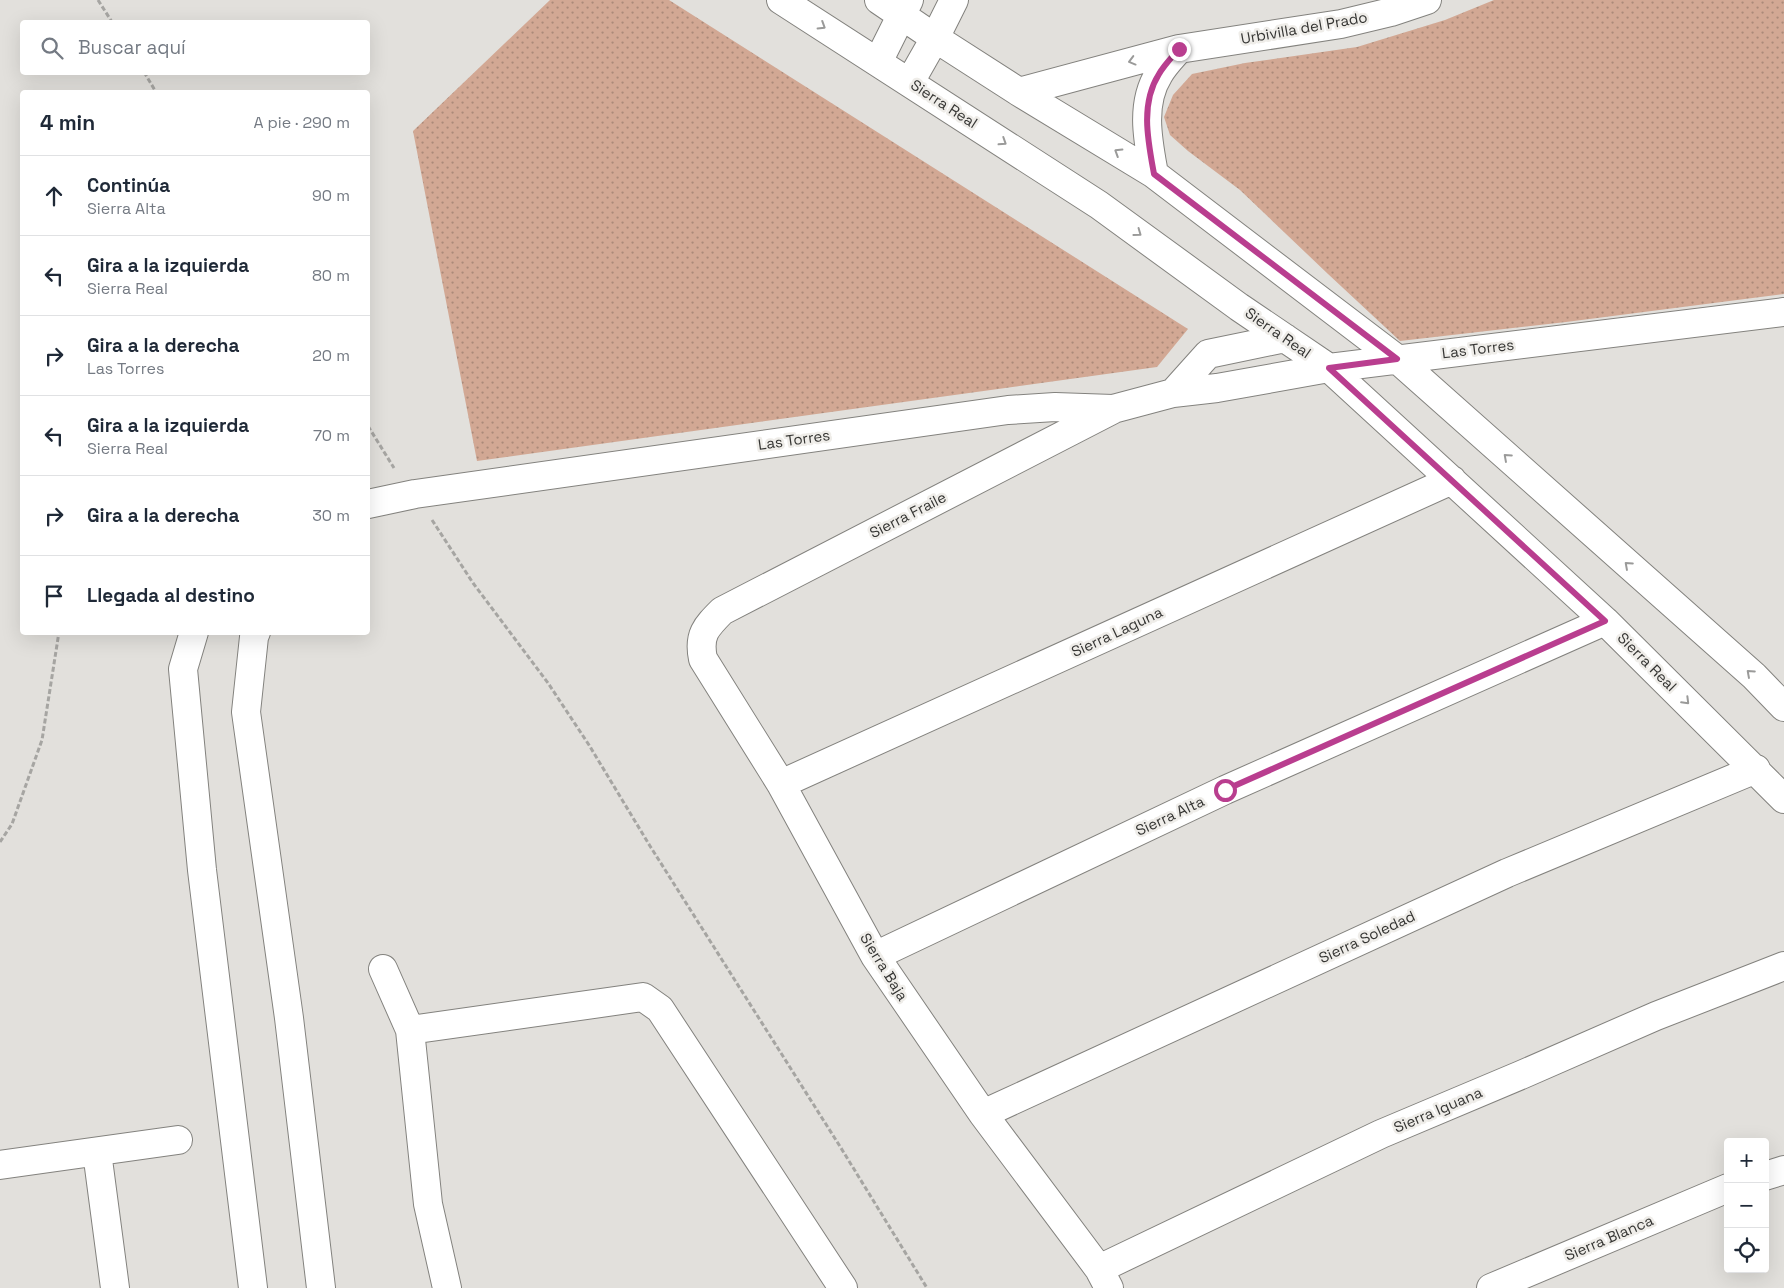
<!DOCTYPE html>
<html lang="es">
<meta charset="utf-8">
<style>
body{margin:0;font-family:"Space Grotesk",sans-serif;background:#f2f2f3;color:#1f2937}
.controls{position:absolute;right:15px;bottom:15px;display:grid;overflow:hidden;border-radius:5px;box-shadow:0 5px 20px #0002}
.controls button{width:45px;height:45px;display:grid;place-items:center;padding:0;border:0;border-bottom:1px solid #e0e1e3;background:#fff;color:#1f2937;font:25px sans-serif}
.stop{position:absolute;width:15px;height:15px;margin:-11px;border:4px solid #b93e8f;border-radius:50%;background:#fff}
.stop.end{background:#b93e8f;border-color:#fff;box-shadow:0 1px 5px #0008}
.list{margin:0;padding:0;list-style:none}
h2{display:flex;justify-content:space-between;align-items:center;height:65px;margin:0;padding:0 20px;font-size:21px}
h2 small{font-size:16px;font-weight:400;color:#747a83}
.list li{display:grid;grid-template-columns:32px 1fr auto;gap:15px;align-items:center;box-sizing:border-box;height:80px;padding:0 20px;border-top:1px solid #e0e1e3}
.list b{display:block;font-size:19px;white-space:nowrap}
.list p{margin:0;font-size:16px;white-space:nowrap;color:#747a83}
.list em{font-size:16px;font-style:normal;color:#747a83}
.icon{flex:none;width:28px;height:28px;fill:none;stroke:currentColor;stroke-width:2;stroke-linecap:round;stroke-linejoin:round}
.map{position:relative;flex:none;width:1784px;height:1288px;overflow:hidden}
.search{position:absolute;background:#fff;box-shadow:0 5px 20px #0002;left:20px;top:20px;width:350px;height:55px;display:flex;align-items:center;gap:12px;box-sizing:border-box;padding:0 18px;border-radius:5px;color:#747a83;font-size:19px}
.panel{position:absolute;background:#fff;box-shadow:0 5px 20px #0002;left:20px;top:90px;width:350px;height:545px;border-radius:5px}
.map>svg:first-child{display:block}
.park{fill:url(#park-dots)}
.lines{fill:none;stroke-linecap:round;stroke-linejoin:round}
.minor-casing{stroke:#83827e;stroke-width:30}
.path{stroke:#a6a5a2;stroke-width:3;stroke-dasharray:5 2.5;stroke-linecap:butt}
.minor{stroke:#fff;stroke-width:28}
.oneway{stroke:#9a9a99}
.route{stroke:#b93e8f;stroke-width:6}
.labels{text-anchor:middle;stroke-width:5;stroke-linejoin:round;paint-order:stroke}
.street-label{font-size:15px;fill:#353533;stroke:#efede9}
</style>
<div class="map">
<svg width="1784" height="1288" viewBox="0 0 1784 1288">
<defs>
<pattern id="park-dots" width="8" height="8" patternUnits="userSpaceOnUse" patternTransform="scale(1.25)"><rect width="8" height="8" fill="#d2a894"/><path d="M2 2h.1M6 6h.1" fill="none" stroke="#ab8a79" stroke-width="1.8" stroke-linecap="round"/></pattern>
</defs>
<rect width="100%" height="100%" fill="#e2e0dc"/>
<!-- park -->
<path class="park" d="M550,0H669L1188,329L1157,367L477,461L413,131Z
M1494,0H1784V294L1566,322L1400,341L1328,274L1240,190L1188,151L1170,135L1164,117L1173,95L1192,74L1245,63L1357,47L1445,20Z"/>
<g class="lines">
<!-- minor casing -->
<g class="minor-casing">
<path id="minor" d="M781,0L1099,205L1239,307L1329,368L1605,621L1784,799
M879,0L935,38L1019,92L1154,174L1397,359L1754,676L1784,707
M878,62L909,0
M910,82L935,38L954,0
M1019,92L1179,49L1341,24L1391,12L1427,0
M1154,174C1148,141 1140,104 1159,74C1164,65 1172,57 1179,49
M1173,393L1208,354L1285,338
M368,504L415,494L1008,410L1055,407L1113,409L1173,393L1217,388L1329,368L1784,312
M194,632L183,669L202,870L253,1288
M256,632L254,637L246,712L289,1018L321,1288
M781,784L1452,480
M875,956L1225,790L1605,621
M383,969L410,1030L428,1204L447,1288
M410,1030L643,997L660,1009L843,1288
M983,1114L1507,873L1756,769
M97,1152L115,1288
M0,1165L178,1140
M1765,1176L1784,1170
M1099,1269L1381,1134L1521,1075L1656,1016L1784,966
M1109,1288L1099,1269L983,1114L875,956L781,784L703,659C698,635 706,627 722,611L1112,410
M1491,1288L1728,1188"/>
</g>
<!-- path -->
<path class="path" d="M98,0L112,22
M144,72L156,92
M368,426L394,468
M432,520L473,583L548,683L589,745L650,846L841,1148L927,1288
M0,842L12,824L42,740L59,632"/>
<!-- minor -->
<use href="#minor" class="minor"/>
</g>
<!-- one-way arrows -->
<defs><path id="oneway-chevron" d="M-2-3.5L2.5 0L-2 3.5" fill="none" stroke-width="1.6" stroke-linecap="round" stroke-linejoin="round" transform="scale(1.25)"/></defs>
<g class="oneway">
<use href="#oneway-chevron" transform="translate(822 26) rotate(32)"/>
<use href="#oneway-chevron" transform="translate(1132 61) rotate(165)"/>
<use href="#oneway-chevron" transform="translate(1003 142) rotate(33)"/>
<use href="#oneway-chevron" transform="translate(1118 152) rotate(-148)"/>
<use href="#oneway-chevron" transform="translate(1138 233) rotate(36)"/>
<use href="#oneway-chevron" transform="translate(1507 457) rotate(-138)"/>
<use href="#oneway-chevron" transform="translate(1628 565) rotate(-138)"/>
<use href="#oneway-chevron" transform="translate(1750 673) rotate(-138)"/>
<use href="#oneway-chevron" transform="translate(1686 701) rotate(45)"/>
</g>
<g class="lines">
<!-- route -->
<path class="route" d="M1179,49C1172,57 1164,65 1159,74C1140,104 1148,141 1154,174L1397,359L1329,368L1605,621L1225,790"/>
</g>
<g class="labels">
<!-- street labels -->
<g class="street-label">
<text transform="translate(1304 28) rotate(-10)" y="5">Urbivilla del Prado</text>
<text transform="translate(944 104) rotate(33)" y="5">Sierra Real</text>
<text transform="translate(1278 333) rotate(35)" y="5">Sierra Real</text>
<text transform="translate(1478 349) rotate(-7)" y="5">Las Torres</text>
<text transform="translate(794 440) rotate(-8)" y="5">Las Torres</text>
<text transform="translate(908 515) rotate(-27)" y="5">Sierra Fraile</text>
<text transform="translate(1117 632) rotate(-25)" y="5">Sierra Laguna</text>
<text transform="translate(1647 662) rotate(45)" y="5">Sierra Real</text>
<text transform="translate(1170 816) rotate(-25)" y="5">Sierra Alta</text>
<text transform="translate(1367 937) rotate(-25)" y="5">Sierra Soledad</text>
<text transform="translate(884 967) rotate(58)" y="5">Sierra Baja</text>
<text transform="translate(1438 1110) rotate(-23)" y="5">Sierra Iguana</text>
<text transform="translate(1609 1238) rotate(-23)" y="5">Sierra Blanca</text>
</g>
</g>
</svg>
<div class="controls">
<button>+</button>
<button>−</button>
<button><svg class="icon" aria-label="locate" viewBox="0 0 24 24"><circle cx="12" cy="12" r="6"/><path d="M12 2v4M12 18v4M2 12h4M18 12h4"/></svg></button>
</div>
<div class="stop" style="left:1225px;top:790px"></div>
<div class="stop end" style="left:1179px;top:49px"></div>
<div class="search"><svg class="icon" aria-label="search" viewBox="0 0 24 24"><circle cx="10" cy="10" r="6"/><path d="M15 15l6 6"/></svg>Buscar aquí</div>
<section class="panel">
<h2>4 min<small>A pie · 290 m</small></h2>
<ul class="list">
<li><svg class="icon" aria-label="ahead" viewBox="0 0 24 24"><path d="M12 20V5M6 11l6-6 6 6"/></svg><div><b>Continúa</b><p>Sierra Alta</p></div><em>90 m</em></li>
<li><svg class="icon" aria-label="left" viewBox="0 0 24 24"><path d="M17 20v-9H6M10 6l-5 5 5 5"/></svg><div><b>Gira a la izquierda</b><p>Sierra Real</p></div><em>80 m</em></li>
<li><svg class="icon" aria-label="right" viewBox="0 0 24 24"><path d="M7 20v-9h11M14 6l5 5-5 5"/></svg><div><b>Gira a la derecha</b><p>Las Torres</p></div><em>20 m</em></li>
<li><svg class="icon" aria-label="left" viewBox="0 0 24 24"><path d="M17 20v-9H6M10 6l-5 5 5 5"/></svg><div><b>Gira a la izquierda</b><p>Sierra Real</p></div><em>70 m</em></li>
<li><svg class="icon" aria-label="right" viewBox="0 0 24 24"><path d="M7 20v-9h11M14 6l5 5-5 5"/></svg><div><b>Gira a la derecha</b></div><em>30 m</em></li>
<li><svg class="icon" aria-label="arrive" viewBox="0 0 24 24"><path d="M6 21V4h12l-3 4 3 4H6"/></svg><div><b>Llegada al destino</b></div></li>
</ul>
</section>
</div>
